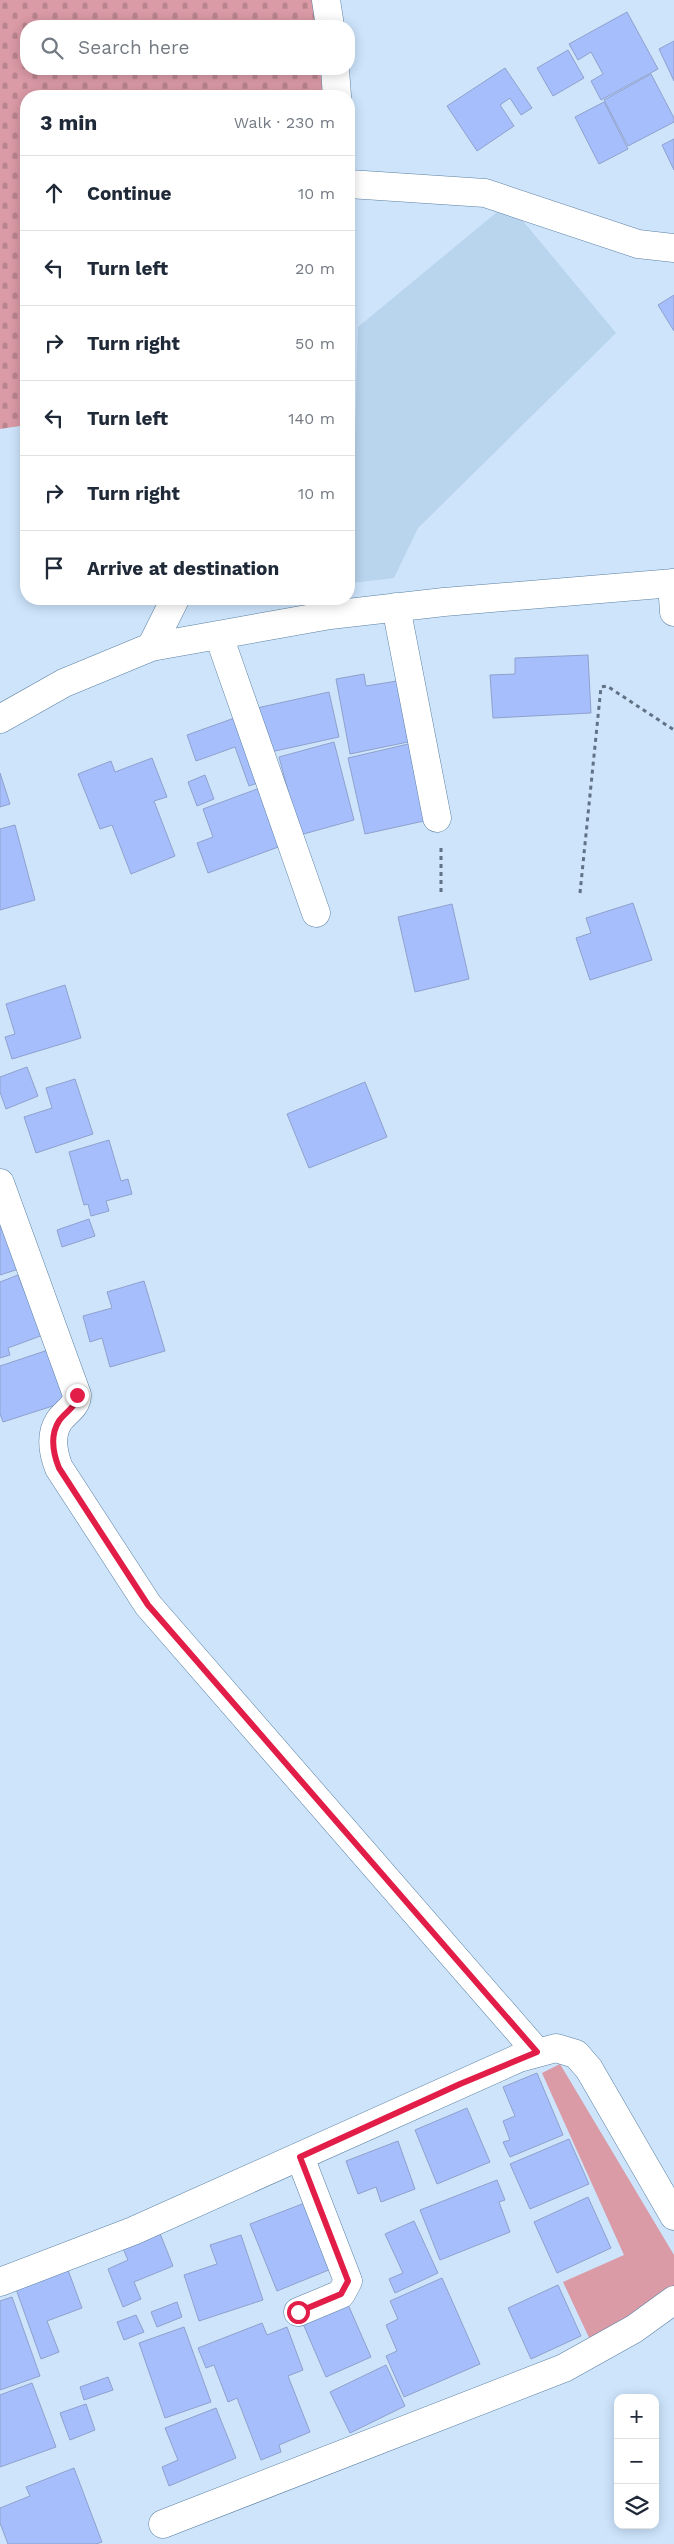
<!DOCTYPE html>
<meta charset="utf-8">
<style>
body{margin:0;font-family:"Work Sans",sans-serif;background:#f2f2f3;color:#1f2937}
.controls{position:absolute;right:15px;bottom:15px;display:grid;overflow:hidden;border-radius:10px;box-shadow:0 2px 12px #0003}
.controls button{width:45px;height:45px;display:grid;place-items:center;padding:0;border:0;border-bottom:1px solid #e0e1e3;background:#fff;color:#1f2937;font:25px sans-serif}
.stop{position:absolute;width:15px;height:15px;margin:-11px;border:4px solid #e11d48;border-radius:50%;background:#fff}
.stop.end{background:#e11d48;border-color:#fff;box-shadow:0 1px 5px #0008}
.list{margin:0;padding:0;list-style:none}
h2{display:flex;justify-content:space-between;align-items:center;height:65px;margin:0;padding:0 20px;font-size:21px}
h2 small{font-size:16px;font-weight:400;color:#747a83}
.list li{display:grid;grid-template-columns:32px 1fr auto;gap:15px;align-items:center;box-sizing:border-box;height:75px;padding:0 20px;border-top:1px solid #e0e1e3}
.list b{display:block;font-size:19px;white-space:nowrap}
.list em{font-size:16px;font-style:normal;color:#747a83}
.icon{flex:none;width:28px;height:28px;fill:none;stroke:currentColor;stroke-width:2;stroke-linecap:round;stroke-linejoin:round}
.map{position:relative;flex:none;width:674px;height:2544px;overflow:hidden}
.search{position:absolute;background:#fff;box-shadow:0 2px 12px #0003;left:20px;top:20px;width:335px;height:55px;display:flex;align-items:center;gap:12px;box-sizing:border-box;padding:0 18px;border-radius:20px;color:#747a83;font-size:19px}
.panel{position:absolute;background:#fff;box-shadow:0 2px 12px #0003;left:20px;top:90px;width:335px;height:515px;border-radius:20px}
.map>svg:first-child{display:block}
.built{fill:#b9d4ed}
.grass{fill:#da9aa6}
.cemetery{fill:url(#cemetery-stones)}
.building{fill:#a6befc;stroke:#8fa1cd}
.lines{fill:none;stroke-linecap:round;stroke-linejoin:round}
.minor-casing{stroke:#5b80a2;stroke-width:29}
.path{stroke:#617284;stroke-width:3;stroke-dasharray:4 4;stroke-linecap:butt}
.minor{stroke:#fff;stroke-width:28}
.route{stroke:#e11d48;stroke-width:6}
</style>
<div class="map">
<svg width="674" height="2544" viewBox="0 0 674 2544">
<defs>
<pattern id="cemetery-stones" width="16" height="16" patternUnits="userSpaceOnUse" patternTransform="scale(1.25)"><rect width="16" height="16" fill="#da9aa6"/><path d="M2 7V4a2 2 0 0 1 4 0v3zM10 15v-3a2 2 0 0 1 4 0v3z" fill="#b9848e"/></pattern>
</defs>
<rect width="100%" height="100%" fill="#cde4fb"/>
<!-- built -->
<path class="built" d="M508,203L616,333L418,528L394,578L351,583L358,327Z"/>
<!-- grass -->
<path class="grass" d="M560,2064L674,2255V2290L592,2344L563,2282L624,2255L542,2073Z"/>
<!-- cemetery -->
<path class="cemetery" d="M0,0H323L327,26H26V69H327L326,96H26V425L0,429Z"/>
<!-- building -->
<path class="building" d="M627,12L658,69L601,100L591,81L603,74L591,52L578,60L569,44Z
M674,41V81L659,49Z
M568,50L584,78L553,96L537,68Z
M505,68L532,108L521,115L510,98L500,105L514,126L477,151L447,106Z
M651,74L674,118V122L628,146L604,100Z
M604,102L628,149L599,164L575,117Z
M674,139V170L662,145Z
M674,295V331L658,305Z
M588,655L591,713L493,718L490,675L515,674V658Z
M364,674L366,686L397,681L408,742L350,754L336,679Z
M329,692L339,737L266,753L257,708Z
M240,716L263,781L249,786L235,747L196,761L187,735Z
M334,742L354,820L300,835L279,757Z
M417,742L433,819L365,834L348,758Z
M152,758L167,797L154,801L175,856L131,874L112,825L100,829L78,774L111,761L115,772Z
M0,773L10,804L0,807Z
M205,775L214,799L197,806L188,782Z
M268,785L289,843L208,873L197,843L213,837L203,809Z
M15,825L35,900L0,910V829Z
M633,903L652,960L590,980L576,938L591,933L586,918Z
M452,904L469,979L415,992L398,917Z
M65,985L81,1038L12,1059L5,1037L15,1034L6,1004Z
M27,1067L38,1096L6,1109L0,1092V1077Z
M75,1079L93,1134L36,1153L24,1117L52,1108L46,1088Z
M365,1082L387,1137L309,1168L287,1114Z
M109,1140L121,1181L128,1179L132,1194L106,1201L109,1211L91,1216L88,1204L84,1205L69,1152Z
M0,1201L22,1268L0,1275Z
M89,1219L95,1236L62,1247L57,1230Z
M18,1275L26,1295L38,1291L43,1335L8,1348L10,1355L0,1358V1282Z
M144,1281L165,1351L110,1367L102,1338L90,1342L83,1316L112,1308L107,1292Z
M48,1350L65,1402L3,1422L0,1414V1366Z
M537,2073L563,2135L510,2157L503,2142L510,2140L503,2121L515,2116L503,2087Z
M467,2108L490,2162L437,2184L415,2130Z
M569,2139L589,2184L530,2209L510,2164Z
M398,2141L415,2189L381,2202L376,2187L358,2194L346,2161Z
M497,2180L505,2200L499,2202L510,2232L440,2260L420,2210Z
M588,2197L611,2248L557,2273L534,2222Z
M310,2201L336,2267L277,2291L250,2224Z
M414,2221L438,2273L395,2293L389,2279L403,2273L385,2234Z
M159,2231L173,2266L134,2282L141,2299L123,2307L108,2269L128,2260L122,2246Z
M241,2235L263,2300L199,2321L184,2275L217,2264L210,2245Z
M68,2270L82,2308L47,2321L59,2352L41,2359L16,2289Z
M442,2278L480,2364L404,2397L386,2356L397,2351L386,2325L398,2319L390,2301Z
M558,2285L581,2336L531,2359L508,2308Z
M12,2297L40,2376L0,2390V2301Z
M346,2300L371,2357L326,2377L301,2319Z
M177,2302L182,2317L157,2327L151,2312Z
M136,2315L144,2332L124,2340L117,2322Z
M262,2323L267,2335L287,2327L303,2370L288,2376L310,2432L279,2445L281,2452L261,2460L237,2398L228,2402L214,2365L206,2368L198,2348Z
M184,2327L211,2402L165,2418L139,2343Z
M386,2365L405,2406L350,2433L330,2392Z
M108,2377L113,2390L84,2400L80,2387Z
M32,2383L56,2447L0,2467V2395Z
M86,2404L95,2430L70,2440L60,2413Z
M216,2408L236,2458L169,2486L162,2467L178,2460L165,2428Z
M74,2468L102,2542L96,2544H8L0,2523V2508L30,2496L26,2487Z"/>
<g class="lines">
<!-- minor casing -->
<g class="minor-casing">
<path id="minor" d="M326,0L330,26
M335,69L337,96
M349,184L485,193L638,244L674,248
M672,583L674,612
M396,607L437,818
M219,636L316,913
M151,647L175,599
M0,719L64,683L151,647L330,615L444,602L674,583
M0,1183L77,1395C77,1407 65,1412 59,1421C50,1435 53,1453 59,1468L148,1605L537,2052
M0,2282L133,2231L519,2058L556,2048L576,2054L589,2069L674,2216
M298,2312L341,2294L348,2281L300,2157
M163,2524L564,2368L634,2329L674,2300"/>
</g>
<!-- path -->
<path class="path" d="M441,848V896
M580,893L601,687L607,686L674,730"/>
<!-- minor -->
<use href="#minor" class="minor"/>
</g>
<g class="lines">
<!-- route -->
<path class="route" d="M77,1395C77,1407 65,1412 59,1421C50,1435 53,1453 59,1468L148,1605L537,2052L460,2084L300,2157L348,2281L341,2294L298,2312"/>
</g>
</svg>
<div class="controls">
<button>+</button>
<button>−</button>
<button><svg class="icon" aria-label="layers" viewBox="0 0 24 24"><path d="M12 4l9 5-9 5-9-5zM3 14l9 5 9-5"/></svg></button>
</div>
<div class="stop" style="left:298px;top:2312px"></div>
<div class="stop end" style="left:77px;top:1395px"></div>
<div class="search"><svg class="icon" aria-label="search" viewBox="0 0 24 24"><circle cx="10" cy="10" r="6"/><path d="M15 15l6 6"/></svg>Search here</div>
<section class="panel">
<h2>3 min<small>Walk · 230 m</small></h2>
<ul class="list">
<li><svg class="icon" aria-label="ahead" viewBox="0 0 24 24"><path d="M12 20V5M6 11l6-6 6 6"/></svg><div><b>Continue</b></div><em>10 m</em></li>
<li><svg class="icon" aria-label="left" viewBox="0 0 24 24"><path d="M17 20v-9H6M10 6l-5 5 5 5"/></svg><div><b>Turn left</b></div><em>20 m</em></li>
<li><svg class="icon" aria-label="right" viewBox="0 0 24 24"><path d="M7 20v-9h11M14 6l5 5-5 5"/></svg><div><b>Turn right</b></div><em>50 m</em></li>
<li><svg class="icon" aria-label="left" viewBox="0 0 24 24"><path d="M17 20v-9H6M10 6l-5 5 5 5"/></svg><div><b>Turn left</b></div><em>140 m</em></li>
<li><svg class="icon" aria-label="right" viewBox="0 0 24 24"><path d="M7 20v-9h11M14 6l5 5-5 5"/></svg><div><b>Turn right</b></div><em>10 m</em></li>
<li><svg class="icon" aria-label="arrive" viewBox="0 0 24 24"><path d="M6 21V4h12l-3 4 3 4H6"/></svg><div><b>Arrive at destination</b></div></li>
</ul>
</section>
</div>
